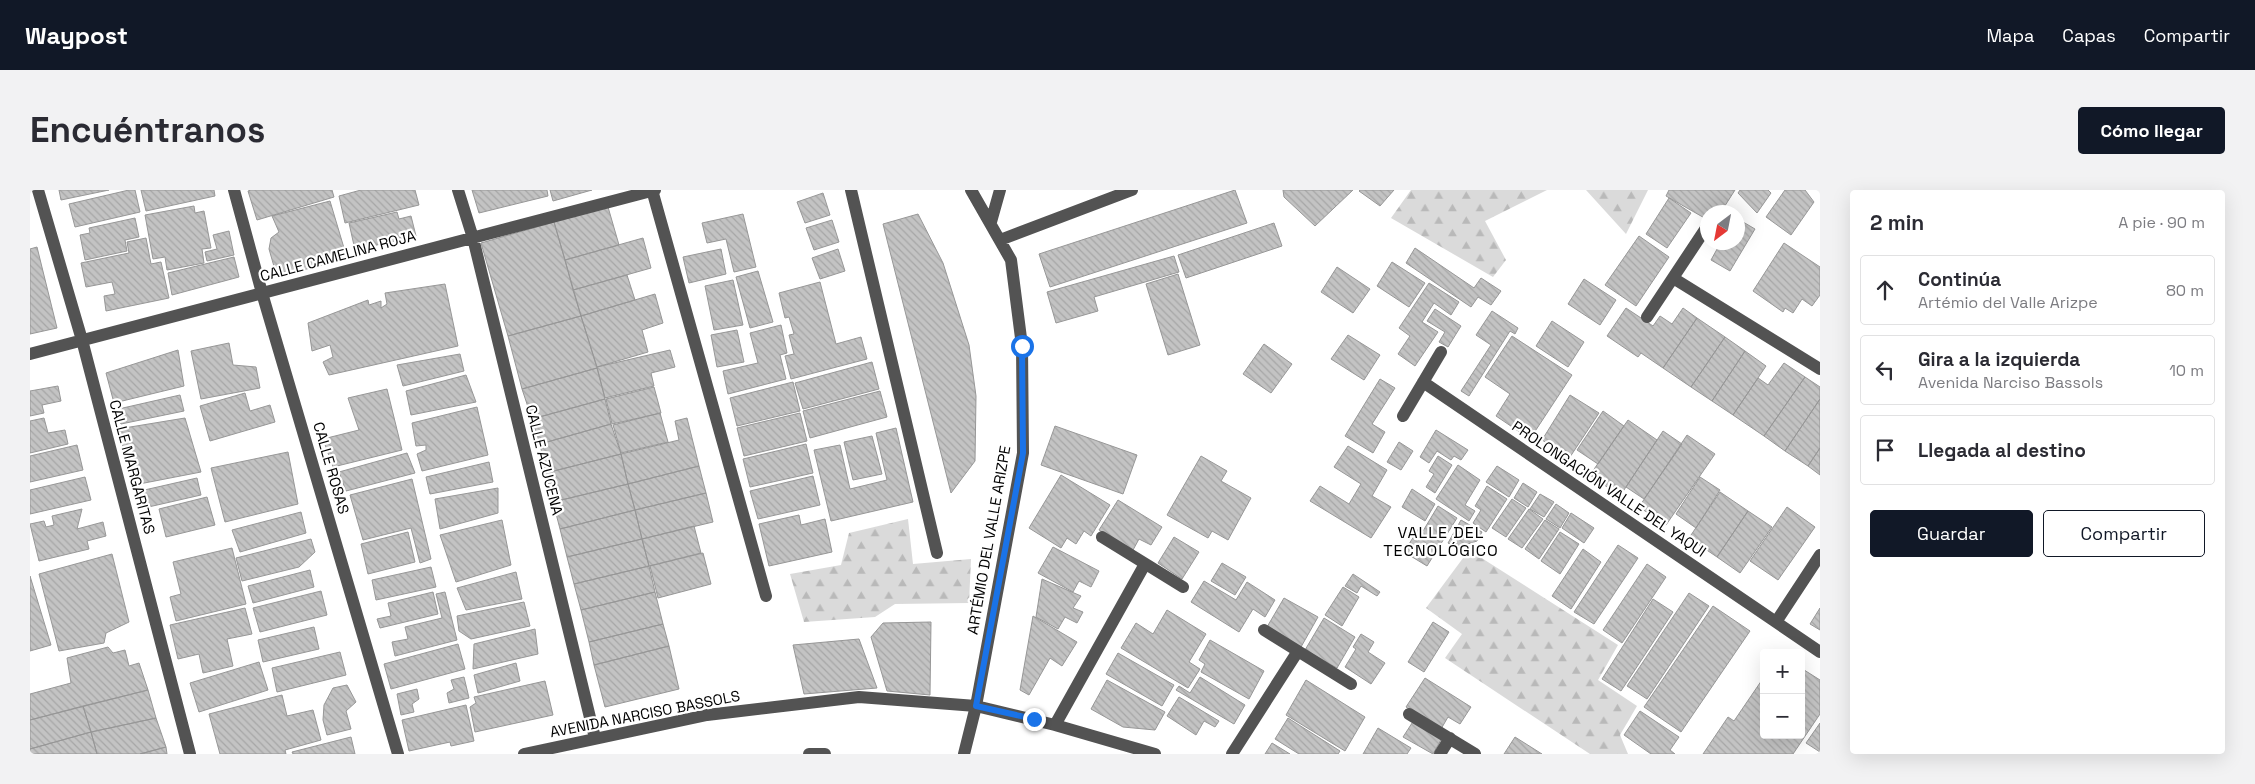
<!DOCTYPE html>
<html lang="es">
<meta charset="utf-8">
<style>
body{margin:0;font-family:"Space Grotesk",sans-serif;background:#f2f2f3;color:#2b2b33}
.controls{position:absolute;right:15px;bottom:15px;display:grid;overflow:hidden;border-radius:5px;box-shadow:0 5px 20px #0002}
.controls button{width:45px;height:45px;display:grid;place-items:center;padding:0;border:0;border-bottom:1px solid #e1e1e2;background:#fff;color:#2b2b33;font:25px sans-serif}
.compass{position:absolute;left:1670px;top:15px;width:45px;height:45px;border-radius:50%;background:#fff;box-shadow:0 5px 20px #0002;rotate:212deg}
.stop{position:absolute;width:15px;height:15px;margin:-11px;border:4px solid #1a73e8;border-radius:50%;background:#fff}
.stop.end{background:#1a73e8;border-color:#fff;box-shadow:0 1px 5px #0008}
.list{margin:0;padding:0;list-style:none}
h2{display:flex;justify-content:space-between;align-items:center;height:65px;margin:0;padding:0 20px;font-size:21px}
h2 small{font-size:16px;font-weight:400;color:#7c7c81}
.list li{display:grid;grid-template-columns:32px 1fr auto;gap:15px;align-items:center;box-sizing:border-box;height:70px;margin:0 10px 10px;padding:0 10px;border:1px solid #e1e1e2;border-radius:5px}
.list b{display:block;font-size:19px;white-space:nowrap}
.list p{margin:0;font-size:16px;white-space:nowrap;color:#7c7c81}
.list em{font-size:16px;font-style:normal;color:#7c7c81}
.actions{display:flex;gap:10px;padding:15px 20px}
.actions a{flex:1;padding:11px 0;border:1px solid #111827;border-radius:5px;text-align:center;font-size:18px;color:#111827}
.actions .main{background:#111827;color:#fff}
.icon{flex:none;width:28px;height:28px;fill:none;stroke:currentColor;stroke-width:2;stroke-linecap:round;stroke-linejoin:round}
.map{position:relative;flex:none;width:1790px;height:564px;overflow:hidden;border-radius:5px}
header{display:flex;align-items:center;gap:30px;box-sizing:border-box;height:70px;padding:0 25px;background:#111827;color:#fff}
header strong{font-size:24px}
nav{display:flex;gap:28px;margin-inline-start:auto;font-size:18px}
.intro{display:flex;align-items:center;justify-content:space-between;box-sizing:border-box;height:120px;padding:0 30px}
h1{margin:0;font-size:35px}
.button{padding:12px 22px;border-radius:5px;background:#111827;color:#fff;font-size:18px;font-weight:700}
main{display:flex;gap:30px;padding:0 30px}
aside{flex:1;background:#fff;border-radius:5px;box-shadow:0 5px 20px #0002}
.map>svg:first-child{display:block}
.forest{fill:url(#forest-firs)}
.building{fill:url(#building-back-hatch);stroke:#979797}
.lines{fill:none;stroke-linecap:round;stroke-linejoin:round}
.minor{stroke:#535353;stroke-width:12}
.route{stroke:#1a73e8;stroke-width:6}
.labels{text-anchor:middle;stroke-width:4.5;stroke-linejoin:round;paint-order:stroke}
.street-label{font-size:15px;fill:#000;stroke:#fff}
.neighbourhood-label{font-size:16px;letter-spacing:1px;fill:#000;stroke:#fff}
</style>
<header>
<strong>Waypost</strong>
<nav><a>Mapa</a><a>Capas</a><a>Compartir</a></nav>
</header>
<div class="intro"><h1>Encuéntranos</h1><a class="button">Cómo llegar</a></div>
<main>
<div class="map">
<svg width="1790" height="564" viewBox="0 0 1790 564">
<defs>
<pattern id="forest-firs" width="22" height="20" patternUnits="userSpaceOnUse" patternTransform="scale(1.25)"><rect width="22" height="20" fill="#dadada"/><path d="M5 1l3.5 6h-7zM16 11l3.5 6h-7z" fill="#b9b9b9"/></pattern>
<pattern id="building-back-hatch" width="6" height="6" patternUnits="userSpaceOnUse" patternTransform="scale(1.25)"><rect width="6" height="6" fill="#c3c3c3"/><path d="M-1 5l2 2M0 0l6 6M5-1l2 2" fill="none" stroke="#a6a6a6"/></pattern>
</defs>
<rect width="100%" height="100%" fill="#fff"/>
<!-- forest -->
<path class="forest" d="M1381,0H1517L1455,31L1476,70L1463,87L1361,28Z
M1556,0H1618L1596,44Z
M878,329L883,374L941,369L939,413L865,414L845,427L774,432L760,384L811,375L819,343Z
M1439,360L1588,455L1568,490L1607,516L1590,545L1598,564H1560L1415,468L1432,444L1396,418Z"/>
<!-- building -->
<path class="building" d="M29,0H79L31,10Z
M99,0H105L110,22L45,37L39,14Z
M111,0H184L185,6L116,21Z
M221,0H302L304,7L227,30L218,1Z
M331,0H385L389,15L315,33L309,6Z
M442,0H517L518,6L449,23Z
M520,0H562L523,11Z
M1205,0L1217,33L1020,97L1009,64Z
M1253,0H1323L1285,36L1254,7Z
M1330,0H1364L1350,16L1329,1Z
M1639,0H1705L1691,22H1678V30L1636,6Z
M1710,0H1738L1741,3L1727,23L1708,3Z
M1755,0H1775L1784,12L1761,45L1736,27Z
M793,3L800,25L775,33L767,12Z
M1639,8L1661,23L1637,58L1616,44Z
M300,11L317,68L247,87L239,59L241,48L249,42L242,26Z
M164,16L165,23L174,21L181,58L172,59L174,73L137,80L135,67L123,69L115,25Z
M578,17L589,55L535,70L524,32Z
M367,22L369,29L381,26L386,46L325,60L319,33Z
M713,24L726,77L704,82L696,49L677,53L672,33Z
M888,24L913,73L939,155L946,206L945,271L921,303L853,34Z
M105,28L109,47L95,50L97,61L55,70L50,45L60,43L59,38Z
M1708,29L1725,39L1700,81L1681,70L1691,52H1708Z
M802,30L809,52L784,60L776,38Z
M524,32L551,126L478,146L451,53Z
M1244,33L1252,56L1156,88L1148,65Z
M199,41L204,65L177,71L175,62L187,59L183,45Z
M1609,46L1639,67L1606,116L1575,95Z
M116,48L121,74L131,72L139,108L76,121L74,106L85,104L82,92L56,97L51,73L99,63L97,52Z
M613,48L621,78L543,100L535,70Z
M1754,53L1790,77V105L1782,116L1772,109L1763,123L1755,118L1753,122L1723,101Z
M7,57L27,138L0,144V59Z
M1385,58L1444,98L1451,88L1471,101L1461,115L1448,107L1441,117L1376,73Z
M691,59L696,84L659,93L653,67Z
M808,59L815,81L790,89L782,68Z
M1144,66L1149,82L1064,107L1068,121L1026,133L1017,102Z
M204,67L209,87L142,105L138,83Z
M1362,72L1395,93L1379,117L1347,96Z
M1307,77L1340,99L1323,123L1291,102Z
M728,81L743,132L720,138L706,87Z
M1148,84L1170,155L1138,165L1116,94Z
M597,85L605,110L551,126L543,100Z
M1554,89L1586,110L1570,135L1538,114Z
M703,90L713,135L684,140L675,96Z
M790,92L806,154L831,147L837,169L761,189L755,166L764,164L759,145L764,144L759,127L755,128L749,103Z
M1399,93L1429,112L1421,125L1404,113L1392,132L1408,142L1385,176L1368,164L1380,146L1369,138Z
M415,94L428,156L299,185L293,172L303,167L300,155L282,161L278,133L338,110L339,115L351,111V118L357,114L355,103Z
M625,104L633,133L612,140L618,162L567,177L551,126Z
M1596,118L1623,136L1630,126L1642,134L1653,118L1667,128L1633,178L1611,163L1608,167L1577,146Z
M1405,119L1431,136L1418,157L1409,152L1415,142L1397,131Z
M1462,121L1488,138L1485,144L1480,141L1439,206L1431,201L1461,155L1446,145Z
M551,126L567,178L492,199L478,146Z
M1667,128L1695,147L1661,197L1633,178Z
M1522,131L1554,152L1538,177L1506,156Z
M751,135L757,163L750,165L756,189L698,204L693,181L728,173L720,143Z
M707,140L714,172L687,177L681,145Z
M1318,145L1350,165L1334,190L1301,169Z
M1482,146L1542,185L1500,249L1466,226L1480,204L1455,187Z
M1695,147L1715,161L1682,211L1661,197Z
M199,153L203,175L226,177L230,198L171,209L161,161Z
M1234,154L1262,174L1241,203L1213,184Z
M148,160L154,196L84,213L76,183Z
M640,160L645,177L621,183L624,196L575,208L567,177Z
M1715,161L1736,176L1703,225L1682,211Z
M430,164L434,181L373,196L367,175Z
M842,172L849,199L773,219L765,193Z
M1754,173L1775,187L1734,246L1703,225L1728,188L1738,195Z
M567,178L575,209L502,229L492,199Z
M436,185L446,212L381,225L376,201Z
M1775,187L1790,197V209L1755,261L1734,246Z
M1350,189L1365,198L1342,234L1355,242L1343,263L1315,246Z
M763,192L770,221L707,236L700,208Z
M28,196L31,211L12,215L14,223L0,226V201Z
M624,197L631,223L582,234L576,209Z
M357,199L372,260L303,277L293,249L329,240L318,208Z
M850,201L857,227L780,248L773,221Z
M215,203L220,221L240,215L245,232L180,251L170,216Z
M150,205L154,221L91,234L84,220Z
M1540,205L1569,223L1540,267L1512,250Z
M575,209L581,234L510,254L502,229Z
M1790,209V258L1778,276L1755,261Z
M447,217L458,265L392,281L387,264L396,260V255L386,256L382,233Z
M1573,221L1594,236L1568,274L1547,260Z
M630,223L638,252L591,263L583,235Z
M770,223L777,251L714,266L707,238Z
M14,228L18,243L35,240L38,254L0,263V231Z
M155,228L171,282L104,295L88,239Z
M657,228L669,276L598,294L591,264L649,250L645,231Z
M1598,230L1627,250L1590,306L1560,285Z
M581,234L591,264L516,283L510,254Z
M1025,236L1107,265L1093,304L1011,275Z
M866,238L883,312L801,331L784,260L810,255L820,299L857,290L846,243Z
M1406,240L1438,260L1431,270L1424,266L1421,270L1407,261L1399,273L1390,267Z
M1633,241L1652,254L1614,309L1596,297Z
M1657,245L1685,264L1636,335L1609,317Z
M842,246L852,284L823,290L814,252Z
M1369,252L1383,261L1371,280L1357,272Z
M776,254L783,283L720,297L713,269Z
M47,255L53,280L0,292V266Z
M1318,256L1357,280L1342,306L1361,317L1341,348L1280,311L1290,296L1319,314L1331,294L1304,277Z
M1790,258V285L1778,276Z
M258,262L268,314L195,332L181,278Z
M377,263L385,283L316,301L309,282Z
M591,264L598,294L523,312L516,283Z
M1171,266L1197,281L1191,291L1221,308L1198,350L1182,341L1178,348L1137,325Z
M1408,266L1422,275L1405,303L1396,297L1404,284L1399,281Z
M459,272L463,292L400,304L396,287Z
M1428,275L1450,290L1435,315L1445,321L1439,331L1406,309Z
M669,276L676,303L605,320L598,294Z
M1467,276L1489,290L1479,307L1456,292Z
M1031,285L1080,315L1061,346L1054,341L1046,354L1037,348L1031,358L999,338Z
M783,286L790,315L728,329L720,301Z
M55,287L61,310L0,324V300Z
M1670,287L1690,300L1666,338L1646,324Z
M167,288L171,305L114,318L110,301Z
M382,289L401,369L390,373L381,338L333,350L320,305Z
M1493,293L1507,302L1498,317L1484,308Z
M598,294L605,320L530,339L523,312Z
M1457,296L1477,309L1456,342L1443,333L1451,320L1445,316Z
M468,298V323L410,339L405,309Z
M1382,299L1405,314L1395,331L1372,317Z
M1690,302L1718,321L1687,367L1659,348Z
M676,303L683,332L612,349L605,320Z
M1510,304L1524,312L1514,327L1500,319Z
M177,307L185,335L136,347L129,319Z
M1482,309L1496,318L1476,347L1462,338Z
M1088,310L1132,337L1121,355L1109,349L1103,360L1069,340Z
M1526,314L1539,323L1530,338L1516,329Z
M1408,316L1427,328L1397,376L1374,362L1389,338L1393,341Z
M1757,317L1785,337L1748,390L1720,371Z
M52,319L47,339L73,332L76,346L57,351L59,359L9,371L0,334L14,331L16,337L24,335L22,326Z
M1499,319L1513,329L1492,358L1478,349Z
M605,320L612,349L537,367L530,339Z
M1718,321L1742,337L1710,383L1687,367Z
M271,322L276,343L210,362L202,340Z
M1541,323L1564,338L1554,353L1532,338Z
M769,325L771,335L795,329L802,362L739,376L729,334Z
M472,330L481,375L426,392L410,345Z
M1431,330L1452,342L1447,351L1426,358L1418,353Z
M1515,330L1529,339L1509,369L1495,359Z
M664,336L671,363L619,376L612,349Z
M378,342L385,372L338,384L331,354Z
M1530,342L1549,354L1530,384L1511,371Z
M1144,347L1169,362L1152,389L1128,373Z
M281,349L285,362L269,377L212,391L206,368Z
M612,349L619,376L544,394L537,367Z
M1588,355L1608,368L1564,434L1544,422Z
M1023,357L1069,381L1061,397L1049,391L1043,402L1008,383Z
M202,358L216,414L146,431L140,407L151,404L143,372Z
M1553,359L1571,372L1541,419L1522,406Z
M673,363L681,394L628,408L620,376Z
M82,364L99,432L76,443L74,453L29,461L9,384Z
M1192,373L1216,387L1205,405L1181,391Z
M1617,374L1636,387L1592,453L1573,440Z
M619,376L625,402L551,420L544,394Z
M401,377L406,397L346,410L342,390Z
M280,380L284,397L223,413L218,396Z
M486,382L492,409L436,420L427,398Z
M1323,384L1350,402L1347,406L1331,396L1327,403L1315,396Z
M0,386L21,455L0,461Z
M1012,389L1051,406L1043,418L1053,422L1047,433L1035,427L1028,439L1006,427Z
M1174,391L1206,410L1217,392L1245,410L1235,427L1223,419L1209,442L1161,412Z
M1313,397L1329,407L1312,436L1295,425Z
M291,401L297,425L230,442L223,418Z
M403,402L408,424L350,438L347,429L361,426L358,413Z
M415,402L427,450L365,466L362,452L378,449L375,437L412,428L406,404Z
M625,402L633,434L559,452L551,420Z
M1659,403L1679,416L1617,509L1597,496Z
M1254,408L1288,427L1271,457L1237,437Z
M1623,409L1643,422L1591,501L1572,489Z
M494,412L500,436L441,449L429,441L427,426Z
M1683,416L1720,441L1651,542L1614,517Z
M215,418L222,444L197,449L203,476L173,483L169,464L148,469L140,435Z
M1790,418V440L1780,434Z
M1137,420L1176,444L1159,472L1170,479L1158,498L1091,458L1106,433L1123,444Z
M1003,426L1047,452L1032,476L1020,468L999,505L990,500Z
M1294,428L1325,447L1307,478L1275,460Z
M901,432L900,505L857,501L841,447L853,433Z
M1403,432L1419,442L1394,482L1378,472Z
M633,434L639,456L564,475L559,452Z
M284,437L289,459L233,472L228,450Z
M505,439L508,464L443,479L444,454Z
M1331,444L1344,452L1338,462L1355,473L1341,494L1315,477L1326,459L1323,457Z
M829,449L847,498L774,504L763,455Z
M1180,450L1234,481L1219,509L1171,482L1175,474L1169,470Z
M428,454L435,479L361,499L354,474Z
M639,456L649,499L575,517L564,475Z
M78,457L83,463L95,460L99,476L109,473L118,500L0,530V504L41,493L37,468Z
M310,462L316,485L247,502L242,478Z
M1088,463L1144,495L1132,516L1076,484Z
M229,472L238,500L169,522L160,493Z
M486,473L490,491L448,503L444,485Z
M1771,478L1790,490V524L1763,564H1673L1698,527L1704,531L1734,487V545H1771Z
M434,487L439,508L419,513L417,503L424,499L421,490Z
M1170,487L1215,515L1204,534L1146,500L1149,496L1160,503Z
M1395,488L1441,517L1430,534L1418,527L1411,539L1376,517Z
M1077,490L1135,522L1125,540L1093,537L1061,519Z
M1276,490L1335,527L1315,561L1256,525Z
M515,491L523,525L445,542L440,517L446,513L444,507Z
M317,495L326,512L316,521L321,539L297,545L293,530L294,515L303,498Z
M387,499L389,509L382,514L384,522L371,525L367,504Z
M118,500L126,528L61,542L53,516Z
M252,505L257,526L283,520L291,550L255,560L256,564H190L179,524Z
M1149,507L1189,531L1185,537L1174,531L1166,545L1137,526Z
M436,515L444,551L421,556L420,552L379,561L372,530Z
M53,516L61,542L0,559V530Z
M1610,521L1649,547L1640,560L1645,564H1621L1594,545Z
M126,528L136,557L110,564H67L61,542Z
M1258,528L1310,561L1308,564H1269L1245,549Z
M1384,530L1412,548L1403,564L1373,547Z
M1790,533V562L1776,553Z
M1348,538L1381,558L1377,564H1333Z
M61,542L67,564H0V559Z
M321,547L325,564H263L262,562Z
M1485,547L1512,564H1474Z
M1242,553L1260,564H1235Z
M136,557L137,564H110Z"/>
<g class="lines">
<!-- minor -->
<path class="minor" d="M8,0L52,150L160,564
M204,0L232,103L368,564
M428,0L443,48L565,548
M622,0L736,406
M821,0L907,363
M961,32L970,0
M970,50L1102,0
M1643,88L1790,179
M1617,127L1678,35
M0,164L625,0
M1393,192L1790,462
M1373,226L1411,162
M1072,347L1153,397
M1746,432L1790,365
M1234,440L1321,494
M1379,524L1445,564
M1025,535L1115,374
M494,564L677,525L829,507L946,516L1025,535L1125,564
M779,564H795
M934,564L946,516L993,263L992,156L981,70L941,0
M1202,564L1268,461
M1410,564L1420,548"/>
</g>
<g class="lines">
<!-- route -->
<path class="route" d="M992,156L993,263L946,516L1004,529"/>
</g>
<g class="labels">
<!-- street labels -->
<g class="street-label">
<text transform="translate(308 66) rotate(-15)" y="5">CALLE CAMELINA ROJA</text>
<text transform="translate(514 270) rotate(76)" y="5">CALLE AZUCENA</text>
<text transform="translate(102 277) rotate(75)" y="5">CALLE MARGARITAS</text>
<text transform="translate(301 278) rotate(74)" y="5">CALLE ROSAS</text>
<text transform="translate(1579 299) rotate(34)" y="5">PROLONGACIÓN VALLE DEL YAQUI</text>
<text transform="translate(959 350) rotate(-80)" y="5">ARTÉMIO DEL VALLE ARIZPE</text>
<text transform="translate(615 524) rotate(-11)" y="5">AVENIDA NARCISO BASSOLS</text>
</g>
<!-- neighbourhood labels -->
<g class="neighbourhood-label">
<text x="1411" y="348">VALLE DEL<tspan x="1411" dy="18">TECNOLÓGICO</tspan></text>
</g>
</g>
</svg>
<div class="controls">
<button>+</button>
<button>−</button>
</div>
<svg class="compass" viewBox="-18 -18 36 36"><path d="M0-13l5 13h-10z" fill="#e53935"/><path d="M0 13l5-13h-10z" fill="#7c7c81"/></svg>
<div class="stop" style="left:992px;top:156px"></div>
<div class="stop end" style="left:1004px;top:529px"></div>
</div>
<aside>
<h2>2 min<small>A pie · 90 m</small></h2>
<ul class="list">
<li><svg class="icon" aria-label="ahead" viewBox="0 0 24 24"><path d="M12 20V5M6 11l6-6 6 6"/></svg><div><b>Continúa</b><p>Artémio del Valle Arizpe</p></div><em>80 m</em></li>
<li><svg class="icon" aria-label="left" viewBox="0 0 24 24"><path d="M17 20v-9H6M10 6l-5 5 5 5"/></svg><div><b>Gira a la izquierda</b><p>Avenida Narciso Bassols</p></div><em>10 m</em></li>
<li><svg class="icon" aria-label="arrive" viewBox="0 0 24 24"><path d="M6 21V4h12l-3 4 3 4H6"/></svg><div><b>Llegada al destino</b></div></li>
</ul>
<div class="actions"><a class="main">Guardar</a><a>Compartir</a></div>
</aside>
</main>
